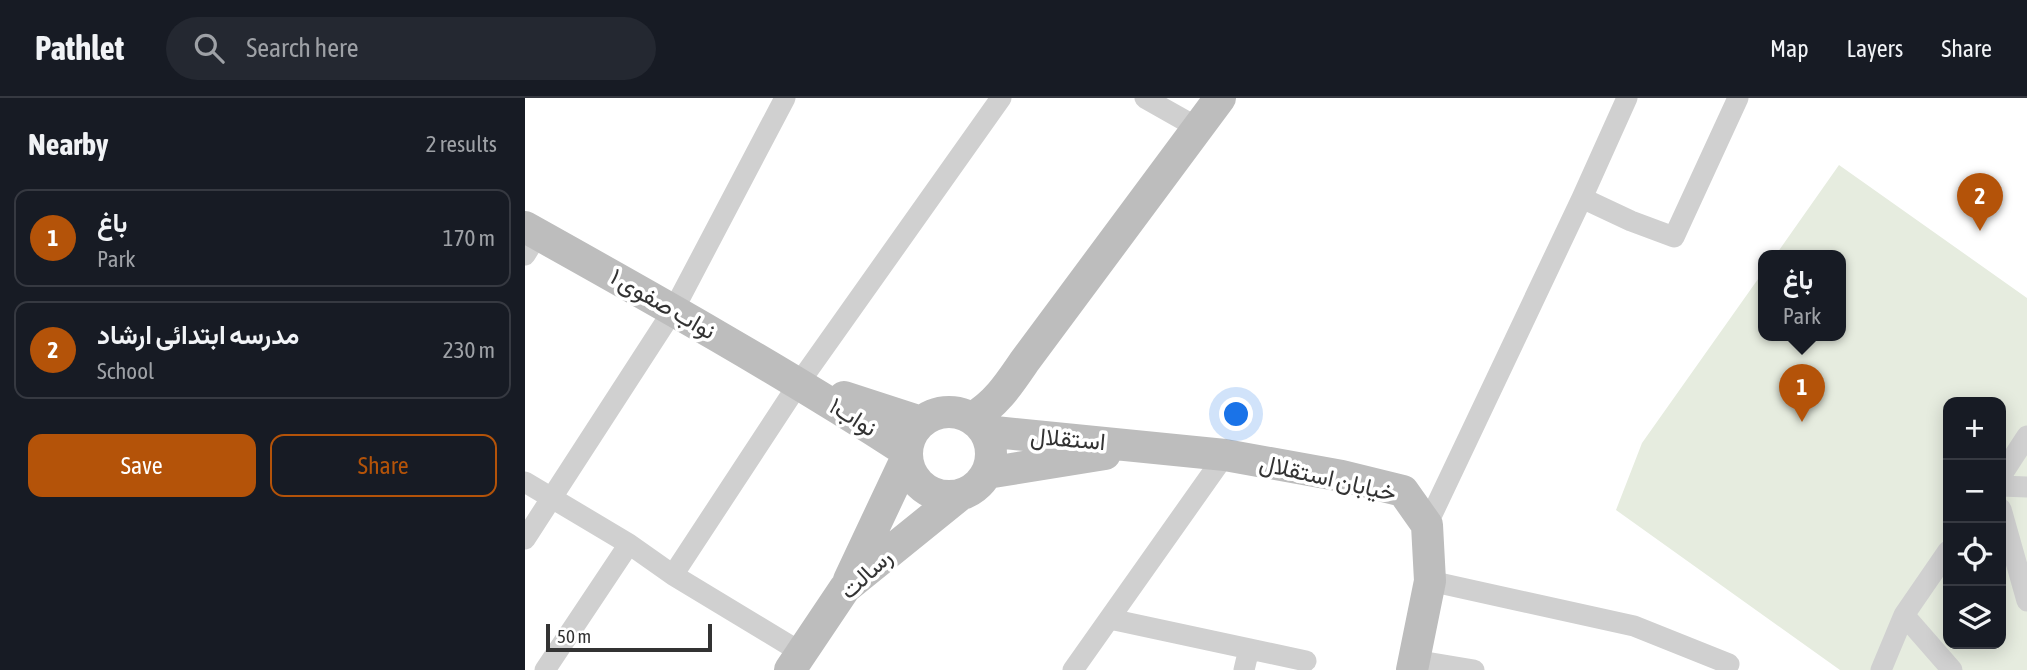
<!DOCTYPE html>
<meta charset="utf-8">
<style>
body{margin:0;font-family:"Asap Condensed",Vazirmatn,sans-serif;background:#242831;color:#f1f3f6}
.controls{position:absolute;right:21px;bottom:21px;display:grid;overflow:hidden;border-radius:14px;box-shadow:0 4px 18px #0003}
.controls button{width:63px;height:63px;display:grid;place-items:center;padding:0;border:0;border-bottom:2px solid #363941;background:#171b24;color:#f1f3f6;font:35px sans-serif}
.scale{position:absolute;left:21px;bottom:18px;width:166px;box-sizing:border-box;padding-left:7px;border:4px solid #333;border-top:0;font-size:19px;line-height:24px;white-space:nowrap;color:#333;-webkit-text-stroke:5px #fff;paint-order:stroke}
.you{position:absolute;left:712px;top:317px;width:24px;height:24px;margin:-18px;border:5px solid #fff;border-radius:50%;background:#1a73e8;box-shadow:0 0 0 10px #1a73e833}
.badge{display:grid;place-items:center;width:46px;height:46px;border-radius:50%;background:#b45309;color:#fff;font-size:23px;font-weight:700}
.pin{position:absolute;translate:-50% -58px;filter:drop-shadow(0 2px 4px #0008)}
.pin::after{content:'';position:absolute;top:37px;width:24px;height:21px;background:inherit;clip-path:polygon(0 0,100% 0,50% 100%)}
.popup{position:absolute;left:1233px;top:152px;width:88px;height:91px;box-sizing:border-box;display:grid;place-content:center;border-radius:14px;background:#171b24;filter:drop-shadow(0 2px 5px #0005);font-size:23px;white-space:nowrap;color:#9ea1a6}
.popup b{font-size:26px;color:#f1f3f6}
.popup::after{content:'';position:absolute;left:50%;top:100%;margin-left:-14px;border:14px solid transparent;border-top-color:#171b24}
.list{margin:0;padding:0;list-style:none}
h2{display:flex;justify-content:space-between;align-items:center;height:91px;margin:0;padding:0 28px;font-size:30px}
h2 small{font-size:23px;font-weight:400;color:#9ea1a6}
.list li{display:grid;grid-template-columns:46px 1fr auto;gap:21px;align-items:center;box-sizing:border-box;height:98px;margin:0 14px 14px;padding:0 14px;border:2px solid #363941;border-radius:14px}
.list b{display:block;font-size:26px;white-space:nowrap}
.list p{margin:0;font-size:23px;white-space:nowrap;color:#9ea1a6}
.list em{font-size:23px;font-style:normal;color:#9ea1a6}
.actions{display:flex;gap:14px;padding:21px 28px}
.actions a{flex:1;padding:16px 0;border:2px solid #b45309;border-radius:14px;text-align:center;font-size:24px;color:#b45309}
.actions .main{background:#b45309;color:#fff}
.icon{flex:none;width:38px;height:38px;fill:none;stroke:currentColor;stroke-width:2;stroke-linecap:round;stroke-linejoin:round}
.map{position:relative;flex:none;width:1502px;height:572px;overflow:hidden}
header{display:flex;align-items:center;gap:42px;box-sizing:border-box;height:98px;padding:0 35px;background:#171b24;border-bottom:2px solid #363941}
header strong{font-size:33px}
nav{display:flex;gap:38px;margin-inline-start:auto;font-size:24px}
.search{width:490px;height:63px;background:#242831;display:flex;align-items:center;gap:18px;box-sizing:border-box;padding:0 24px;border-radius:38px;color:#9ea1a6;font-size:26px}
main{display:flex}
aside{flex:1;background:#171b24}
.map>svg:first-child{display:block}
.green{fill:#e6ecdf;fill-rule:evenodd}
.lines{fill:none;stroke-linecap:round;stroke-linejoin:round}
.street{stroke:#d0d0d0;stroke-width:21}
.secondary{stroke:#bdbdbd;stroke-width:32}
.labels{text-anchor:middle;stroke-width:7;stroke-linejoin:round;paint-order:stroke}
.street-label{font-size:24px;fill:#333;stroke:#fff}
</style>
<header>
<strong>Pathlet</strong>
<div class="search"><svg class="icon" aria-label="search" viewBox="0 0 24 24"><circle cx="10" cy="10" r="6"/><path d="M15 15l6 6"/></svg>Search here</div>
<nav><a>Map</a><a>Layers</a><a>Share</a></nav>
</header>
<main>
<aside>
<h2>Nearby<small>2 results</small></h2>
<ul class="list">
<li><span class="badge">1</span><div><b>باغ</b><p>Park</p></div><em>170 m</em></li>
<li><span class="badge">2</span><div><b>مدرسه ابتدائی ارشاد</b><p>School</p></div><em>230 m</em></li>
</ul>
<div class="actions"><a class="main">Save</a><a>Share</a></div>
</aside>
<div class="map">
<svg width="1502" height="572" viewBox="0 0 1502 572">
<rect width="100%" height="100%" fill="#fff"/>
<!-- green -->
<path class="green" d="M1314,67L1502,200V572H1315L1091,412L1117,345L1238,174V238H1316V158H1250ZM1423,304H1476V546H1423Z"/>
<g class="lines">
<!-- street -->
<path class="street" d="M620,0L673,30
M1057,100L1106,123L1149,139L1213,0
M0,157L13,136
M1476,378L1502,338
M0,384L104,446L148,477L277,555
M1476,388L1502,389
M1476,411L1502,503
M902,427L1057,100L1102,0
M0,441L149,211L260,0
M148,477L274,285L476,0
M905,483L1109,528L1204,566
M1379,517L1423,453
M585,521L781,563
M889,562L949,572
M20,572L104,446
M548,572L700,357
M719,572L724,551
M1356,572L1379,517L1427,572"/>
<!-- secondary -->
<path class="secondary" d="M0,129C129,201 257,273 381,353
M319,299L396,324
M382 356a42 42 0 1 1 84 0a42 42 0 1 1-84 0Z
M447,320C471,306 484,286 499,264L695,0
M460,333L700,357L817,378L878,393L902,427L905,483L887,572
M462,375L580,356
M324,482L381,361
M265,572L320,490L435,397"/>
</g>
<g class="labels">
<!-- street labels -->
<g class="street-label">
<text transform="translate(138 206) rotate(30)" y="8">نواب صفوی ۱</text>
<text transform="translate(328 319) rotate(32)" y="8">نواب۱</text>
<text transform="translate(543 341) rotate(5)" y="8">استقلال</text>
<text transform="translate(803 380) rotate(13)" y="8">خیابان استقلال</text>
<text transform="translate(341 476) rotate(-43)" y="8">رسالت</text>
</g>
</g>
</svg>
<div class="controls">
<button>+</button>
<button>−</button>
<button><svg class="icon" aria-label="locate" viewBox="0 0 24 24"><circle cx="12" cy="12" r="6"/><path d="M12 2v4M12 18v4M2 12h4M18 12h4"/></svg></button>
<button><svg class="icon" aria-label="layers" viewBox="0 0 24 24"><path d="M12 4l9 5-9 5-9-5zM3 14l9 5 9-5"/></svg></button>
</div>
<div class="scale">50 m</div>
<div class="you"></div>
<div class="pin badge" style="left:1277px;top:324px">1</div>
<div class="popup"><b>باغ</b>Park</div>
<div class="pin badge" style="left:1455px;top:133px">2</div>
</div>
</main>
